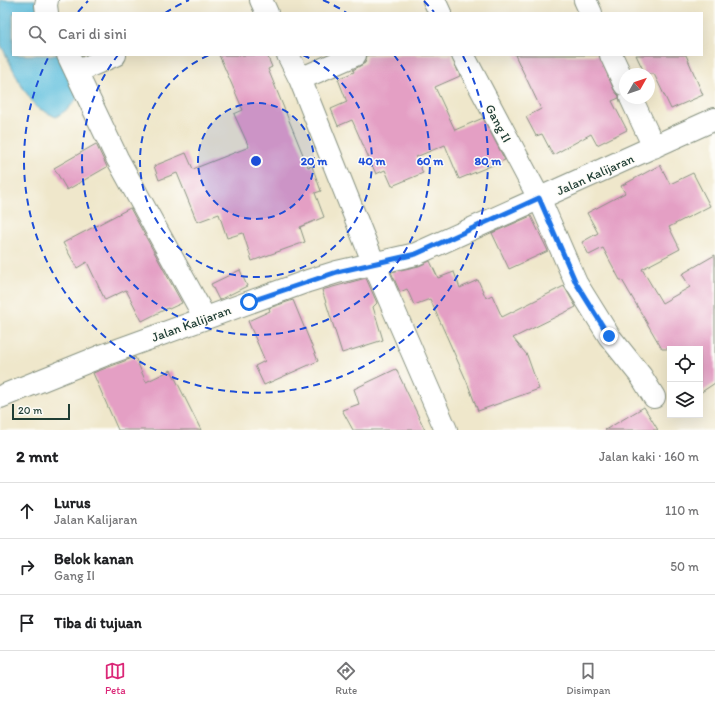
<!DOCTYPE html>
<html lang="id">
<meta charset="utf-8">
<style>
body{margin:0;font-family:Itim,sans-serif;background:#f2f2f2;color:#202124}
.controls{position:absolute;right:12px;bottom:12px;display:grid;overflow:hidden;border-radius:0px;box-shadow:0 4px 16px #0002}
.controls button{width:36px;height:36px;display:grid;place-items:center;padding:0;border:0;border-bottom:1px solid #e0e0e0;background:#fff;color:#202124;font:20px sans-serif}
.compass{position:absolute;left:619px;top:68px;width:36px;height:36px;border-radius:50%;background:#fff;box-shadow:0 4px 16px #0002;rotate:50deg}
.scale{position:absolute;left:12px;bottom:10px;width:58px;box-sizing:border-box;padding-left:4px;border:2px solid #1f3d34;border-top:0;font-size:11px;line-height:14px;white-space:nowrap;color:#1f3d34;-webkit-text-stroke:3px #fdfcf7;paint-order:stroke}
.stop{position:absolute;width:12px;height:12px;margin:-9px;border:3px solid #1a73e8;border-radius:50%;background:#fff}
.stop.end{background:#1a73e8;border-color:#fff;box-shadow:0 1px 4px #0008}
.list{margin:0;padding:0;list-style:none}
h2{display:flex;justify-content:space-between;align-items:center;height:52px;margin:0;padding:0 16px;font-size:17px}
h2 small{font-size:13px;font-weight:400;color:#757577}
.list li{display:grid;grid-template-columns:26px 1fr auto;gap:12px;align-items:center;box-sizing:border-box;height:56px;padding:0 16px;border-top:1px solid #e0e0e0}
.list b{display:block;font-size:15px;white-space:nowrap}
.list p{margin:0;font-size:13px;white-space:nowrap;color:#757577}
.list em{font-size:13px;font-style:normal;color:#757577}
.icon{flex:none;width:22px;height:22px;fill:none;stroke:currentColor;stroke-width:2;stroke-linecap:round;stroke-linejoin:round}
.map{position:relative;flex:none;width:715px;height:430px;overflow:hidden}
.search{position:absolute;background:#fff;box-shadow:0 4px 16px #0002;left:12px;right:12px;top:12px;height:44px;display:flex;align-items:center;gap:10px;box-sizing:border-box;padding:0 14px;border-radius:0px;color:#757577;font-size:15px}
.sheet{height:220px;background:#fff}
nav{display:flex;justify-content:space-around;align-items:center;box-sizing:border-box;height:56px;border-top:1px solid #e0e0e0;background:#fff;font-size:11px;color:#757577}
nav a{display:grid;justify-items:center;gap:2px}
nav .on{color:#db2777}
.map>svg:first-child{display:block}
.water{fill:#60c0de;stroke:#407e89}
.building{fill:#e49fc4}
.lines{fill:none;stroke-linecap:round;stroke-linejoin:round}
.minor-casing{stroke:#879280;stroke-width:24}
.minor{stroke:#fff;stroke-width:22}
.route{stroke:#1a73e8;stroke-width:5}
.ring{fill:none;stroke:#1d4ed8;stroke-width:2;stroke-dasharray:7 5}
.labels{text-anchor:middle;stroke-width:3;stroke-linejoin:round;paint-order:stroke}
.street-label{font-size:13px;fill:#1f3d34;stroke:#fdfcf7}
.centre{fill:#1d4ed8;stroke:#fdfcf7;stroke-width:2}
.ring-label{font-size:12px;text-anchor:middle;font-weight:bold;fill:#1d4ed8;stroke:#fdfcf7;stroke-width:3;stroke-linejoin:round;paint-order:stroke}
</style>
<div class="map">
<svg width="715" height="430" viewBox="0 0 715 430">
<rect width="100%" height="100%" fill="#fdfcf7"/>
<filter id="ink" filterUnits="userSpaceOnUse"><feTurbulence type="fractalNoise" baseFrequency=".025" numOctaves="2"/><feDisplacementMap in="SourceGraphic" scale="8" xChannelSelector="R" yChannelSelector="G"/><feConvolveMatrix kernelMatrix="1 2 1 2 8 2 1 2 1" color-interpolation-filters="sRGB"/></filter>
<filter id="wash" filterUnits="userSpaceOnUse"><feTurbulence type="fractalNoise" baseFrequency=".012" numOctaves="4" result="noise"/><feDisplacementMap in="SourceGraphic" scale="16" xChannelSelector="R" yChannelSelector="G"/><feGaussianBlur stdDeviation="0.9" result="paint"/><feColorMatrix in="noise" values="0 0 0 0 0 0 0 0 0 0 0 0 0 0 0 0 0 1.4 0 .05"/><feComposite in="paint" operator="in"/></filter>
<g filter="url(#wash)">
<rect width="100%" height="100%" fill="#efe7cb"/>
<!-- water -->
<path class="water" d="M0,0H35L39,13H13V55H62L80,95L68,109L56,117L36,107L21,85L1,45Z"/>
<g id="blocks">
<!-- building -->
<path class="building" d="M219,55H267L272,67L268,69L308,167L312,166L321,191L315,193L324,217L300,227L305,242L252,261L243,233L227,238L219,214L197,222L177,173L159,180L154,166L186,153L193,169L249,147L234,114L243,110Z
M367,55H451L460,76L435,87L455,130L483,118L505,160L459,179L445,145L416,157L423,173L392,186L385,170L376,174L352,120L338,126L331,109L347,102L338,79L354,72L353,70L365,63Z
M515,55H599L614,90L619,96V98L612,101L627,130L597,145L591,134L553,155L542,134L536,136L526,117L541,109Z
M636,55H686L703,95L671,109L654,74H645Z
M96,144L107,167L67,190L54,168Z
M660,165L670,184L693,173L710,206L669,227L680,249L642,269L662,303L690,287L682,274L715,255V383L700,393V349H662L622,280H620L603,248L589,255L582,242L598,233L587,213L625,193L621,186Z
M130,208L182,303L169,309L168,308L142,321L126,290L105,300L87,262L77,268L63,243Z
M531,216L548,251L509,269L492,233Z
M430,261L438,278L454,272L460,288L478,280L486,298L492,295L502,317L564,286L576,307L513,338L527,355L539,389L478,411L467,382L430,299L414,305L407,289L400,292L391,272L419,266Z
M240,270L247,286L219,300L211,284Z
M366,278L377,303L373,307L383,340L342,353L322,290Z
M293,300L318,361L264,385L255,366L265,361L248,321L270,311L269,308Z
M135,357L146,382L171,370L201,430H118L93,373Z
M396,369L425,430H353L342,410L359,404L354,389Z
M644,407L658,430H605Z"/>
</g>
</g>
<g filter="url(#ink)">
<use href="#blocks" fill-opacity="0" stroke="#879280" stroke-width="1"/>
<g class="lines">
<!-- minor casing -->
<g class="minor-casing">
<path id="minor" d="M47,0L46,5L47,13
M261,0L267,13
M434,0L440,13
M585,0L591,13
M68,55L117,158L205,318
M288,55L300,79L374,264L446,430
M463,55L539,198L576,283L609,336L641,376L654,397
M611,55L625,85
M76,72L115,55
M300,79L355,55
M631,98L654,147
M0,397L104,355L308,281L337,272L416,254L715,119"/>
</g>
<!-- minor -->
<use href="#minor" class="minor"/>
</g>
</g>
<g class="lines" filter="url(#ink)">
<!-- route -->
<path class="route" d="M249,302L337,272L416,254L539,198L576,283L609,336"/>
</g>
<!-- distance rings -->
<circle cx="256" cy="161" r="58" fill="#1d4ed8" fill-opacity=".12"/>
<g class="ring">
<circle cx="256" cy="161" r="58"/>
<path d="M303 55A116 116 0 1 1 209 55"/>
<path d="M165 13A174 174 0 0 1 189 0M323 0A174 174 0 0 1 347 13M394 55A174 174 0 1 1 118 55"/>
<path d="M78 12A232 232 0 0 1 88 1M424 1A232 232 0 0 1 434 12M463 56A232 232 0 1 1 49 56"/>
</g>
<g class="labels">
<!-- street labels -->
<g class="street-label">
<text transform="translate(499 123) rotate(62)" y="5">Gang II</text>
<text transform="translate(595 174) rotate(-24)" y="5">Jalan Kalijaran</text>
<text transform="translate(191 323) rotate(-20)" y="5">Jalan Kalijaran</text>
</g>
</g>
<circle cx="256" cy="161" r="6" class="centre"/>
<g class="ring-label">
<text x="314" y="165">20 m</text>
<text x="372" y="165">40 m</text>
<text x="430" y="165">60 m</text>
<text x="488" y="165">80 m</text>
</g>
</svg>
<div class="controls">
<button><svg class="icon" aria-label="locate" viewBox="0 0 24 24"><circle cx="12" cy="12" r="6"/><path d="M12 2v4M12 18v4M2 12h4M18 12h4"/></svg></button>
<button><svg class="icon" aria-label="layers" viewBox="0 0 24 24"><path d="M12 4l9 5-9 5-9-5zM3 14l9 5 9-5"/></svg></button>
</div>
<svg class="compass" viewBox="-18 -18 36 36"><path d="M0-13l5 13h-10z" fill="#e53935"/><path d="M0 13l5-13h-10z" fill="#757577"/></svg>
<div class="scale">20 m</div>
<div class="stop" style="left:249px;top:302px"></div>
<div class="stop end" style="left:609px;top:336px"></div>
<div class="search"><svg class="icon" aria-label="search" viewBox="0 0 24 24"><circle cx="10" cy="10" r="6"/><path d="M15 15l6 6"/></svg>Cari di sini</div>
</div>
<section class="sheet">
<h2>2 mnt<small>Jalan kaki · 160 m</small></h2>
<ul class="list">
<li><svg class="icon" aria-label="ahead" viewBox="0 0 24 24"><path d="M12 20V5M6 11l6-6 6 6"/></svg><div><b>Lurus</b><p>Jalan Kalijaran</p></div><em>110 m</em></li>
<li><svg class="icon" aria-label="right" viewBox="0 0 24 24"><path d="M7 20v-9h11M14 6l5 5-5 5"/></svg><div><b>Belok kanan</b><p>Gang II</p></div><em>50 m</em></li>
<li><svg class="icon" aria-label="arrive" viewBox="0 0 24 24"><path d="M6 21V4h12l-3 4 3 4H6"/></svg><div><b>Tiba di tujuan</b></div></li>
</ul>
</section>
<nav>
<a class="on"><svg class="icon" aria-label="map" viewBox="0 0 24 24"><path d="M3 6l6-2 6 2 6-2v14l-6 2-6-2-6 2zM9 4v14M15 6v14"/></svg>Peta</a>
<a><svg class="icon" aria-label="directions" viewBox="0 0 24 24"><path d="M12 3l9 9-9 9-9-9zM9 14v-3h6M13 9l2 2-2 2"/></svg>Rute</a>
<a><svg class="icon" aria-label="saved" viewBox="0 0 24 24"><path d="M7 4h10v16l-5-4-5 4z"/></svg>Disimpan</a>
</nav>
